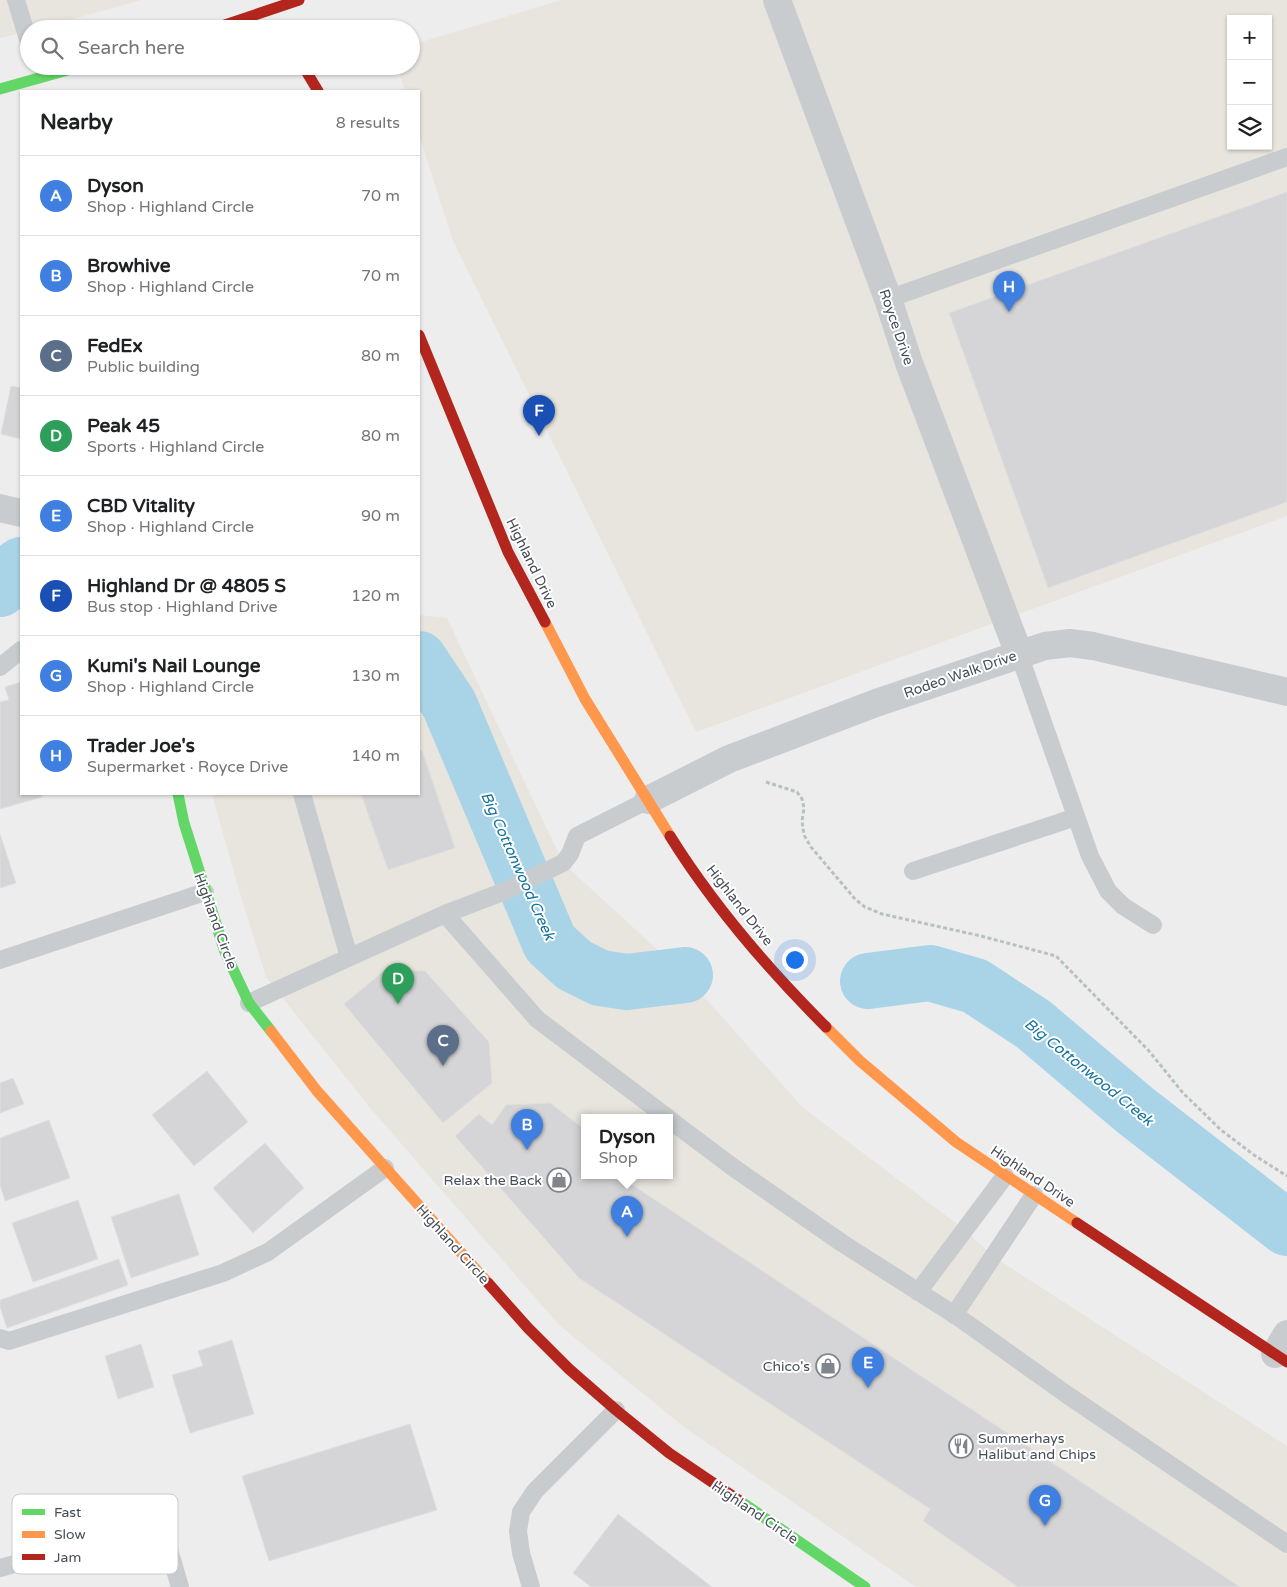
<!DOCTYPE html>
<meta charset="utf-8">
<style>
body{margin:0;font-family:"Varela Round",sans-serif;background:#f2f2f2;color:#202124}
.controls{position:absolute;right:15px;top:15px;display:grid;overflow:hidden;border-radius:0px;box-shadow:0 1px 4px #0004}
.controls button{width:45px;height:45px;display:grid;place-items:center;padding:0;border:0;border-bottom:1px solid #e0e0e0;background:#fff;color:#202124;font:25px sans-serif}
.you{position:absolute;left:794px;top:959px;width:18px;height:18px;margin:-12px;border:4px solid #fff;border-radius:50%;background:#1a73e8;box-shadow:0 0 0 8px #1a73e833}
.badge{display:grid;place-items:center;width:32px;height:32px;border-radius:50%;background:#111827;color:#fff;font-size:16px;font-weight:700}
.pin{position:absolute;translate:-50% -41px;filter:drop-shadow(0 1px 2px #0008)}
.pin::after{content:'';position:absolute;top:26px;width:18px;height:15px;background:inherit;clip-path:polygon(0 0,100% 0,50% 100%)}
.popup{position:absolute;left:581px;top:1114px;width:92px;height:65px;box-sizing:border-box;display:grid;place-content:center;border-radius:0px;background:#fff;filter:drop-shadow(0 1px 4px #0005);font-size:16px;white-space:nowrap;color:#757577}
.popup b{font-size:19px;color:#202124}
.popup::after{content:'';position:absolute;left:50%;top:100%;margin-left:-10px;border:10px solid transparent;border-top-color:#fff}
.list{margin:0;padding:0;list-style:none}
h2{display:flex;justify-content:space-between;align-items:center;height:65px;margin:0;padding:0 20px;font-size:21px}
h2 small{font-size:16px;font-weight:400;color:#757577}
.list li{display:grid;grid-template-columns:32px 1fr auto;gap:15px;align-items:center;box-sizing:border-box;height:80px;padding:0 20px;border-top:1px solid #e0e0e0}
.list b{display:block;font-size:19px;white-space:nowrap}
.list p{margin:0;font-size:16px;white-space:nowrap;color:#757577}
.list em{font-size:16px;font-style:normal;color:#757577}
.icon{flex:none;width:28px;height:28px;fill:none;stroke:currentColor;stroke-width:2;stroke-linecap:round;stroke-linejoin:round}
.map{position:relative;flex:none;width:1287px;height:1587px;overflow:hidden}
.search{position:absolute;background:#fff;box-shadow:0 1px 4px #0004;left:20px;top:20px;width:400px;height:55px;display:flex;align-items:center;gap:12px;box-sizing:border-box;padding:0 18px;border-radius:28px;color:#757577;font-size:19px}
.panel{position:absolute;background:#fff;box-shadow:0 1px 4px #0004;left:20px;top:90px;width:400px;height:705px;border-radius:0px}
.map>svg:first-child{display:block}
.commercial{fill:#e7e5dd;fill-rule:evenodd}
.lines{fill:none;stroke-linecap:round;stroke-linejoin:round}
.river{stroke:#a9d4e8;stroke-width:56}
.building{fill:#d5d5d7;stroke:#dfdfe0}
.path{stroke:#b7c2c0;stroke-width:3;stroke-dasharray:4 2.5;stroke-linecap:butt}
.lane{stroke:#c9ccce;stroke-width:18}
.street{stroke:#c9ccce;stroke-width:28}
.fast{stroke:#63d668;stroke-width:11}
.slow{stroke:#ff974d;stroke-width:11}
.jam{stroke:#b3261e;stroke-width:11}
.labels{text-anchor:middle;stroke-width:4;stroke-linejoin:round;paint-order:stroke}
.street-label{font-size:14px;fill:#464d58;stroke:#fff}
.poi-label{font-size:14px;fill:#464d58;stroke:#fff;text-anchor:end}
.water-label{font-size:15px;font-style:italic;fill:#14729d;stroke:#fff}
.key{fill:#fff;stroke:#c8cacd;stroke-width:1}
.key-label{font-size:14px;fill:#464d58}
</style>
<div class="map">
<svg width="1287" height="1587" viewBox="0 0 1287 1587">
<rect width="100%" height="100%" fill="#eeeded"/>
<!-- commercial -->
<path class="commercial" d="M0,0H142L36,29H29V31L0,38Z
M562,0H1287V516L696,732L453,241L419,135V91H405L397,66H411V45ZM1231,19H1268V146H1231Z
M419,615L447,618L563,863L685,975L802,1107L965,1230L994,1257L1287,1446V1587H916L684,1427L559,1325L371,1109L266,977L238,887L212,794H419ZM584,1118H670V1176H584Z"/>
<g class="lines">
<!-- river -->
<path class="river" d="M0,589L10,574L21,565
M419,659L449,704L550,943L574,965L600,978L627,982L685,975
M868,981L930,973L975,986L1033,1024L1136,1111L1287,1228"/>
</g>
<!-- building -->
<path class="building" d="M1287,192V502L1048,588L949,313Z
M11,386L21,388V439L1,434Z
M21,682V794H42V797L0,809V702L9,700L5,687Z
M422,750L455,848L388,870L361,794H419V751Z
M0,834L16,883L0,888Z
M385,970L425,971L489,1042L492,1083L443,1123L344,1004Z
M207,1071L248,1122L194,1166L152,1115Z
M13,1078L24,1104L0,1113V1083Z
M550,1103L584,1129V1176H619L1240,1587H1018L923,1521L930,1509L579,1278L455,1136L479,1114L492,1125L506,1105Z
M49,1120L70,1178L5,1201L0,1185V1138Z
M265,1143L304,1188L253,1233L213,1188Z
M179,1194L199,1255L131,1278L111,1217Z
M78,1200L98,1259L33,1282L12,1223Z
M119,1259L128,1285L7,1328L0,1307V1300Z
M232,1340L254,1414L190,1433L172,1375L203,1366L198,1351Z
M141,1344L154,1387L118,1399L105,1356Z
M410,1424L437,1510L269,1561L242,1476Z
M618,1514L712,1587H591L573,1573Z"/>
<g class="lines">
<!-- path -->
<path class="path" d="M766,782L797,792L802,799L804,808L802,821L804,835L811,847L855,899L865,907L882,914L981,936L1056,956L1149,1051L1183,1093L1221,1130L1254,1155L1287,1176"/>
<!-- lane -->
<path class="lane" d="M16,0L29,43
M888,299L1287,157
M1019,654L1090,856L1108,891L1123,906L1153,925
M0,667L21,650
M302,794L349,957
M913,871L1076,817
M445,914L537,1019L668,1118
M0,960L205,892
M249,1003L445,914L505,891L563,863L570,854L577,836L648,800
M670,1120L734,1168L842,1243L958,1317L1066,1394L1287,1544
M918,1292L1005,1176
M954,1315L1034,1195
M0,1338L9,1341L223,1273L268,1252L385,1168
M0,1568L161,1522L180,1587
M531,1587L521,1553L518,1531L521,1512L535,1491L616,1410"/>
<!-- street -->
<path class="street" d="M777,0L888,299L909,363L1019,654
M0,508L21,513
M648,800L729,759L876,703L1045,646L1070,643L1093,646L1287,692
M1275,1354L1287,1334"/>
<!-- fast -->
<path class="fast" d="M0,89L82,66
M178,794L184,823L225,952L249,1003L271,1031
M740,1501L865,1587"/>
<!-- slow -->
<path class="slow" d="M545,622L585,699L670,836
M826,1027L860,1061L956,1142L1077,1223
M271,1031L317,1091L488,1283"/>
<!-- jam -->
<path class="jam" d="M213,29L299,0
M303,66L318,91
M419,335L508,552L545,622
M670,836C713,905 769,970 826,1027
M1077,1223L1287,1362
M488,1283L528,1328L569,1369L616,1410L669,1453L740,1501"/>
</g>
<!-- icons -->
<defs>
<g id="shop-ring" transform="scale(1.25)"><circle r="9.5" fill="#fff" stroke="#81858c" stroke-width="1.5"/><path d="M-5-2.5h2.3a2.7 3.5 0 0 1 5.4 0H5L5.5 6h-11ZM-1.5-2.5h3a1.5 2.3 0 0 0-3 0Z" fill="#81858c"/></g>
<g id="restaurant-ring" transform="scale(1.25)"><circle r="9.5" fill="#fff" stroke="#81858c" stroke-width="1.5"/><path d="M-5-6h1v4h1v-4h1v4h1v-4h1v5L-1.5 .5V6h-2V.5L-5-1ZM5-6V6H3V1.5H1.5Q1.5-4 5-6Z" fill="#81858c"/></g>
</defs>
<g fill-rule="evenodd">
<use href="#shop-ring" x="559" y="1180"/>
<use href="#shop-ring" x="828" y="1366"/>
<use href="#restaurant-ring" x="961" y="1446"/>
</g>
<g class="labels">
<!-- street labels -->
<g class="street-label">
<text transform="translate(897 327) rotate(71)" y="5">Royce Drive</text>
<text transform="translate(532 563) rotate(64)" y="5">Highland Drive</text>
<text transform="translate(960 674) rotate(-19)" y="5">Rodeo Walk Drive</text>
<text transform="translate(740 905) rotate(52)" y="5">Highland Drive</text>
<text transform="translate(216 921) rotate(70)" y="5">Highland Circle</text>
<text transform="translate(1033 1176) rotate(34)" y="5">Highland Drive</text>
<text transform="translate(453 1244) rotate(48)" y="5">Highland Circle</text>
<text transform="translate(755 1512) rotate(34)" y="5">Highland Circle</text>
</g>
<!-- poi labels -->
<g class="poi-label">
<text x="542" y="1185">Relax the Back</text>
<text x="810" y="1371">Chico's</text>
<text x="978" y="1443" text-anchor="start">Summerhays<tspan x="978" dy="16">Halibut and Chips</tspan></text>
</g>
<!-- water labels -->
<g class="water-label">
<text transform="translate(518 866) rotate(66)" y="5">Big Cottonwood Creek</text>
<text transform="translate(1089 1072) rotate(39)" y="5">Big Cottonwood Creek</text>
</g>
</g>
<!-- legend -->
<rect x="12" y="1494" width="166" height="80" rx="8" class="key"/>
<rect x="22" y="1509" width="23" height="6" fill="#63d668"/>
<rect x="22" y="1531" width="23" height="7" fill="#ff974d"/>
<rect x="22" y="1554" width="23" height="6" fill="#b3261e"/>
<g class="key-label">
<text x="54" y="1517">Fast</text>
<text x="54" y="1539">Slow</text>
<text x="54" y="1562">Jam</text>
</g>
</svg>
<div class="controls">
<button>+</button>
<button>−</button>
<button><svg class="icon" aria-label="layers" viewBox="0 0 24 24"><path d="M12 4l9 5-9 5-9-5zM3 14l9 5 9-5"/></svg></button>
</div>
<div class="you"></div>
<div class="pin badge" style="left:627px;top:1237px;background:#3f7fe0">A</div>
<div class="popup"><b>Dyson</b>Shop</div>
<div class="pin badge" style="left:527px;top:1150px;background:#3f7fe0">B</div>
<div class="pin badge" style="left:443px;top:1066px;background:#5c6f8a">C</div>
<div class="pin badge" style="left:398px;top:1004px;background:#2e9e5b">D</div>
<div class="pin badge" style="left:868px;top:1388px;background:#3f7fe0">E</div>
<div class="pin badge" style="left:539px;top:436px;background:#1a4fb4">F</div>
<div class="pin badge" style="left:1045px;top:1526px;background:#3f7fe0">G</div>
<div class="pin badge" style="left:1009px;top:312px;background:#3f7fe0">H</div>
<div class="search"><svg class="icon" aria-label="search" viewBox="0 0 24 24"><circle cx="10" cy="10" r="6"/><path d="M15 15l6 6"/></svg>Search here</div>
<section class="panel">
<h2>Nearby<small>8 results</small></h2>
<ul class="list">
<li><span class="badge" style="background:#3f7fe0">A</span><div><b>Dyson</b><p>Shop · Highland Circle</p></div><em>70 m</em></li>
<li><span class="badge" style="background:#3f7fe0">B</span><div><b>Browhive</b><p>Shop · Highland Circle</p></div><em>70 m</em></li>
<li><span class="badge" style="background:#5c6f8a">C</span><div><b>FedEx</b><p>Public building</p></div><em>80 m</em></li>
<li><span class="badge" style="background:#2e9e5b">D</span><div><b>Peak 45</b><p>Sports · Highland Circle</p></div><em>80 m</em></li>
<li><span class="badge" style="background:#3f7fe0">E</span><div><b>CBD Vitality</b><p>Shop · Highland Circle</p></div><em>90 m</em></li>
<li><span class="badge" style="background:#1a4fb4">F</span><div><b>Highland Dr @ 4805 S</b><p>Bus stop · Highland Drive</p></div><em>120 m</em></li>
<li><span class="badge" style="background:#3f7fe0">G</span><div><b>Kumi's Nail Lounge</b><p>Shop · Highland Circle</p></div><em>130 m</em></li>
<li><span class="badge" style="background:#3f7fe0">H</span><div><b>Trader Joe's</b><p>Supermarket · Royce Drive</p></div><em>140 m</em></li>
</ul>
</section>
</div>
